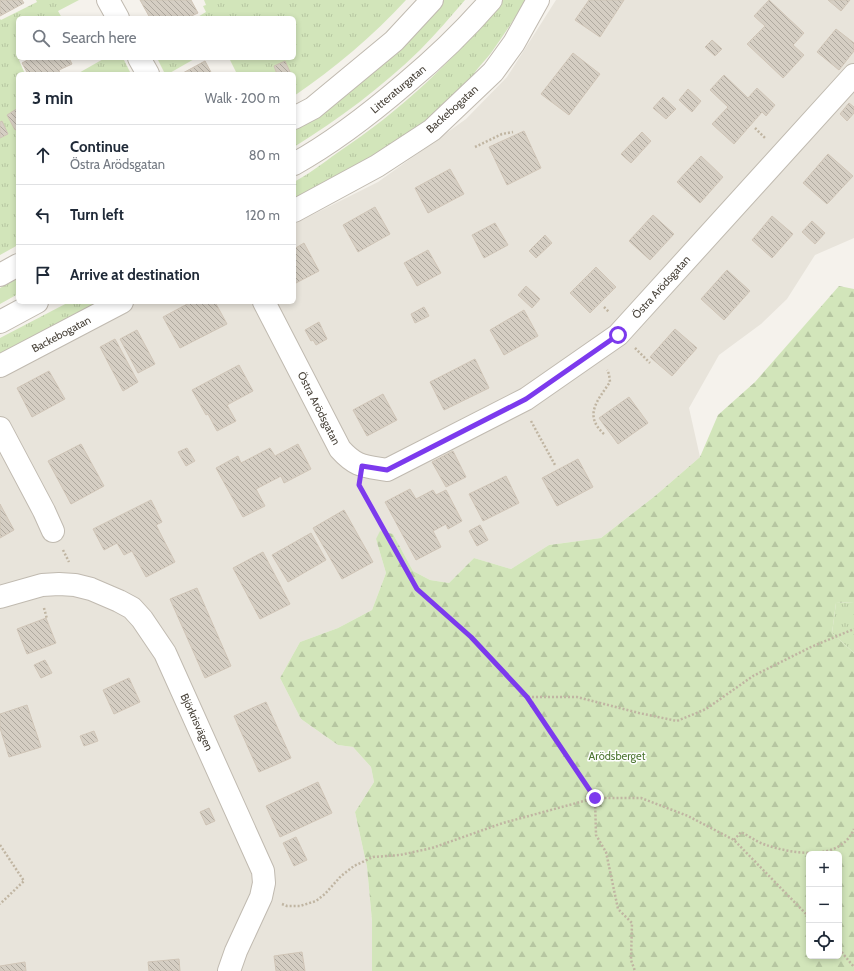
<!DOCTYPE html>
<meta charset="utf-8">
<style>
body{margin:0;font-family:Cabin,sans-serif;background:#f6f6f7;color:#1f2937}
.controls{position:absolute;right:12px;bottom:12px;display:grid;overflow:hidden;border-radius:6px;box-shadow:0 2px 6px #0003}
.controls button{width:36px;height:36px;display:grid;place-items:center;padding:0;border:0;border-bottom:1px solid #e0e1e3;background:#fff;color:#1f2937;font:20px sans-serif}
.stop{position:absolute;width:12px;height:12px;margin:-9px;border:3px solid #7c3aed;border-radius:50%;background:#fff}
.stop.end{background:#7c3aed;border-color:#fff;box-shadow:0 1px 4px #0008}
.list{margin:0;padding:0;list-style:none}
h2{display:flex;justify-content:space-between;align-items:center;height:52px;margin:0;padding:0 16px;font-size:17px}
h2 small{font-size:13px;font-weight:400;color:#747a83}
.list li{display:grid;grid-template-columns:26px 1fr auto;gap:12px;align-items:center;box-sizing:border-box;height:60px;padding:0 16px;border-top:1px solid #e0e1e3}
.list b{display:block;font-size:15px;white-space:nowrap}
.list p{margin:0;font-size:13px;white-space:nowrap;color:#747a83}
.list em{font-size:13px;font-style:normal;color:#747a83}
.icon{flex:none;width:22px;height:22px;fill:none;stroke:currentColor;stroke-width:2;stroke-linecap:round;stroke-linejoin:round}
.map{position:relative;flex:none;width:854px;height:971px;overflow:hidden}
.search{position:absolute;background:#fff;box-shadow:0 2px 6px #0003;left:16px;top:16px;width:280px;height:44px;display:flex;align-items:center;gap:10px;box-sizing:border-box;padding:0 14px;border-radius:6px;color:#747a83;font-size:15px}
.panel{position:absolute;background:#fff;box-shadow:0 2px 6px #0003;left:16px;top:72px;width:280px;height:232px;border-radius:6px}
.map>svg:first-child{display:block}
.residential{fill:#e8e4db}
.grass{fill:url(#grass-tufts)}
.forest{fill:url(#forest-firs);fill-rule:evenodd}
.building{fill:url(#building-back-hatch);stroke:#d0c5b7}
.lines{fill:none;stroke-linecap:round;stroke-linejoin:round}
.minor-casing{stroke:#c0bab0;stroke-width:24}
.path{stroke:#c0b5a2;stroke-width:2.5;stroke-dasharray:2 2;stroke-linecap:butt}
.minor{stroke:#fff;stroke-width:22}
.route{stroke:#7c3aed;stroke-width:5}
.labels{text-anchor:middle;stroke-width:3;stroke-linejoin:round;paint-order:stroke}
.street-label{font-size:11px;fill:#49433a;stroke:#fff}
.park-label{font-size:11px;fill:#4d7632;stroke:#fff}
</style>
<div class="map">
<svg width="854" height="971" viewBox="0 0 854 971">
<defs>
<pattern id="grass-tufts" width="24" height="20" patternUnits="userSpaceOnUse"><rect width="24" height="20" fill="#d2e5ba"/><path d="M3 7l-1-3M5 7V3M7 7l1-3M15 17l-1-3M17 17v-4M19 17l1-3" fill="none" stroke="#b6c6a1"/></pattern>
<pattern id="forest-firs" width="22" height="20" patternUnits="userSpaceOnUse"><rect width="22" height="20" fill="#d2e5ba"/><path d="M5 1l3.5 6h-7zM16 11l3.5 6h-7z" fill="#b6c6a1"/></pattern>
<pattern id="building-back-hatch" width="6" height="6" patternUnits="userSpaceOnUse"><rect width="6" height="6" fill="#d5cec3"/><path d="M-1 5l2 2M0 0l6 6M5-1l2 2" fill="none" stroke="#afa99f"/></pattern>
</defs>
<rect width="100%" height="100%" fill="#f5f2ec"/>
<!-- residential -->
<path class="residential" d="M556,0H854V238L815,255L787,299L761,324L719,355L689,408L700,457L655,496L601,538L549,545L511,569L474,558L449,583L430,580L413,571L393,534L376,539L386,573L372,610L338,628L300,642L280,678L301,719L338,745L353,747L371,767L374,782L355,812L367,867L372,921V971H0V369L135,302H294V224L378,182L466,119L507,77Z"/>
<!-- grass -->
<path class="grass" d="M36,0H79L58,11L62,18H18V58H23L19,60L25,74H18V245L0,255V19L1,20L37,2Z
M204,0H406C373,36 335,68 294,96V74H237L229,58H294V18H196L206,12L203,6L206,5Z
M444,0H465C450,17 436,34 420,50C382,87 339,119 294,147V128L435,10Z
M503,0H526C515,18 503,36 491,53C483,63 474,71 469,83L411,135L294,201V182C309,174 323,163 337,153C402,110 454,60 503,0Z
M105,58H123L131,74H77Z
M157,58H196L168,74H165Z
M18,278V294L0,304V288Z
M69,302H99L0,355V338Z
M854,602V653L832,633L836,603Z"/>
<!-- forest -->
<path class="forest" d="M839,286L854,289V602L836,603L832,633L854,653V971H372V921L367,867L355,812L374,782L371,767L353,747L338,745L301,719L280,678L300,642L338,628L372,610L386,573L376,539L380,531L393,534L413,571L430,580L449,583L474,558L511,569L549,545L601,538L655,496L700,457L718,415L755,382ZM809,854H839V956H809Z"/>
<!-- building -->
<path class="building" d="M0,0H22L24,3L0,16Z
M140,0H191L198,13L187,18H150Z
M589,0H624L600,37L575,20Z
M769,0L804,33L793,45L804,55L783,78L747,44L765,26L754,16Z
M828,0H850L841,11Z
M836,29L854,43V51L839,70L817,52Z
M712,40L722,49L715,56L705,47Z
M573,53L600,74L569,115L541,94Z
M31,58H69L72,64L59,70L60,74H28L22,63Z
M205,61L212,74H181Z
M285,61L291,74H277L274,66Z
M724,75L748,98L757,88L775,105L766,116L762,112L734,144L712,124L728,107L710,90Z
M688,89L701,101L692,112L679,100Z
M663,97L676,109L666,119L653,108Z
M849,103L854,107V113L847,121L840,114Z
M18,108V128L15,130L7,115Z
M2,121L8,134L0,138V122Z
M524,131L541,168L507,185L489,147Z
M642,132L651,141L631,163L621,154Z
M828,154L853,176L827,204L803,183Z
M701,156L723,177L700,203L677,182Z
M450,169L464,194L428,213L415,188Z
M375,207L390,234L358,252L343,225Z
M653,215L674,234L650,260L629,241Z
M772,216L793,234L772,258L752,240Z
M812,221L825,233L815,244L802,232Z
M495,223L508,245L484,258L472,235Z
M545,235L552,243L536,258L529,251Z
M304,243L319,271L294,284V249Z
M428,250L441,273L417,286L404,263Z
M596,267L616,287L590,313L570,293Z
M727,270L750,291L724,320L701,299Z
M526,286L540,299L532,308L518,295Z
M191,302H215L227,324L180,348L163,317Z
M424,307L429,316L415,323L411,314Z
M524,310L538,336L504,355L490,330Z
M319,322L327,339L316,345L313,340L311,341L305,330Z
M675,329L697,348L672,376L650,357Z
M137,330L155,364L138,373L120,339Z
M115,339L138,382L123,391L100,347Z
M475,359L489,388L444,410L430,382Z
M239,365L253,391L227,405L236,421L217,431L208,414L206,415L192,390Z
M49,371L65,399L32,417L17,388Z
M383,394L397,420L367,436L353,410Z
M629,397L648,423L618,444L599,418Z
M81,444L104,486L71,504L48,461Z
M298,444L311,469L284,483L281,476L256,489L265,506L243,517L216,468L238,456L241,463L270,448L275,456Z
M187,448L195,461L186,466L178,452Z
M453,451L466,477L446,487L432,462Z
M578,459L593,487L557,506L542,478Z
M506,476L519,503L483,521L469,494Z
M410,489L416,499L433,490L436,495L446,490L462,521L448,529L446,524L433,531L441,547L416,560L385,502Z
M151,500L162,522L156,525L175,562L146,577L132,551L124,555L117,543L104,550L93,529Z
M0,504L14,530L0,538Z
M344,510L373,562L342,579L313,528Z
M480,525L488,540L477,546L469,531Z
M311,533L326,560L288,582L272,555Z
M263,552L290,604L260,619L233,568Z
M197,588L231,666L205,678L170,599Z
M46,618L56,643L27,654L17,629Z
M45,660L52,673L41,678L34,665Z
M129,678L140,702L114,714L103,690Z
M266,702L291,758L259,772L234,716Z
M27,705L41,747L9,757L0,728V714Z
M94,731L98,741L84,746L80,736Z
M318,782L332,813L280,837L266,806Z
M209,808L215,821L206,825L200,812Z
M296,837L307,860L294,866L283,843Z
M302,952L305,971H276L274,956Z
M179,959L180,971H149L148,962Z
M25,962L26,971H0V966Z"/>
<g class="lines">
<!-- minor casing -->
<g class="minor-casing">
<path id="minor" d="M108,0L118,18
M139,58L148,74
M294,118L313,108L394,41L432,0
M294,164C334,142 371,113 406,83C436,58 465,30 491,0
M294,211L377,166L432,130L493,72L514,43L538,0
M0,275L18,265
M264,302L340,449C356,467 364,466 387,470L526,399L618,335L854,75
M0,322L37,302
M0,366L122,302
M0,428L44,511L53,531
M0,597L42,585L59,584L75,585L91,589L119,601L132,608L142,619L165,653L263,871L264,883L261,897L236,951L229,971"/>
</g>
<!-- path -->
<path class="path" d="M755,128L766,139
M475,147L502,134L513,132
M604,307L609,312
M635,348L650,363
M531,421L555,465
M604,434C583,415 598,400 610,382L609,374L607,370
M361,488L417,589L471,637L527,697L595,798L596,835L606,852L618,909L632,923L631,960L635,971
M63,550L69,562
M44,608L47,619
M528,697H577L639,713L677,721L706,709L753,676L811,647L854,629
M734,840L741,832C749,836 757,842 766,845C793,854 840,862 854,829
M0,845L24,881L0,904
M282,904L287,906H300L316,901L325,894L341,876L354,866L373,857L400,855L432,848L503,823L595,798H641L688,816L734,840L809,917
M839,949L854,967"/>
<!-- minor -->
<use href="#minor" class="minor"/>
</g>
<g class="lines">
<!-- route -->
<path class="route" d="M595,798L527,697L471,637L417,589L359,485L362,466L387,470L526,399L618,335"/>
</g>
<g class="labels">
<!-- street labels -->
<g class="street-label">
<text transform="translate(398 89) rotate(-40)" y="4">Litteraturgatan</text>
<text transform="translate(452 109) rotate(-42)" y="4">Backebogatan</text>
<text transform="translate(661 287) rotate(-48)" y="4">Östra Arödsgatan</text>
<text transform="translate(61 334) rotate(-28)" y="4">Backebogatan</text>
<text transform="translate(319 408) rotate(63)" y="4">Östra Arödsgatan</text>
<text transform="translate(197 722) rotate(65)" y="4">Björkrisvägen</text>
</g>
<!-- park labels -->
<g class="park-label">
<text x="617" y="760">Arödsberget</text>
</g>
</g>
</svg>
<div class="controls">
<button>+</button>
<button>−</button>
<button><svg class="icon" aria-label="locate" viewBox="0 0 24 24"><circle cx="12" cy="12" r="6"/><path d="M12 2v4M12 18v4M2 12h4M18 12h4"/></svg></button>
</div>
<div class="stop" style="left:618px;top:335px"></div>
<div class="stop end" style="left:595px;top:798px"></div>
<div class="search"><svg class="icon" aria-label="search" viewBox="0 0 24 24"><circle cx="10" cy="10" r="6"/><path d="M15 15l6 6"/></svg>Search here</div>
<section class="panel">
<h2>3 min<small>Walk · 200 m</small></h2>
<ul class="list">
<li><svg class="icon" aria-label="ahead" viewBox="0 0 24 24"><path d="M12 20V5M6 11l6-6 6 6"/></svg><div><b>Continue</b><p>Östra Arödsgatan</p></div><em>80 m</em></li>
<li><svg class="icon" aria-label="left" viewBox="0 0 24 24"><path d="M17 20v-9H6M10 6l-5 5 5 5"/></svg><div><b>Turn left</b></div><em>120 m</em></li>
<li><svg class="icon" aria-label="arrive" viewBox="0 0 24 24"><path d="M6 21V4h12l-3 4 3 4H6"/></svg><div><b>Arrive at destination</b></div></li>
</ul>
</section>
</div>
